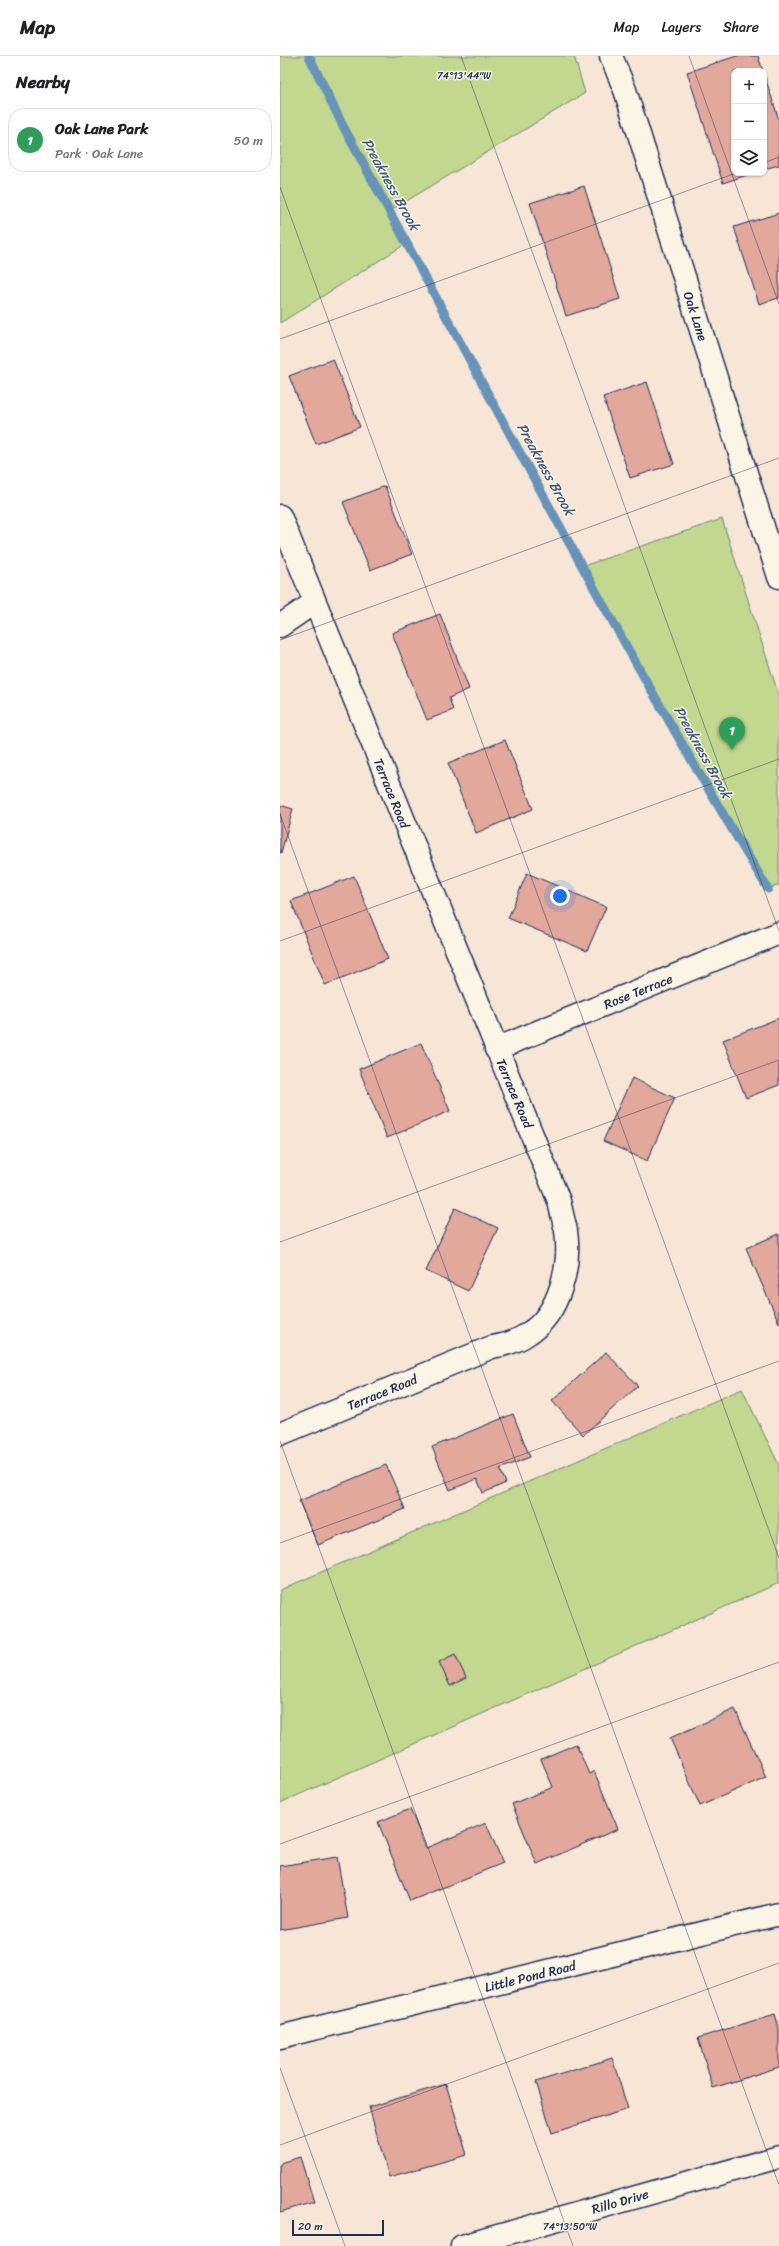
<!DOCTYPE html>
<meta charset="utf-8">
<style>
body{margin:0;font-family:Sriracha,sans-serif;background:#f2f2f2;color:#202124}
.controls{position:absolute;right:12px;top:12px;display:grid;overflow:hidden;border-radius:8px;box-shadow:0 1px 3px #0004}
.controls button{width:36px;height:36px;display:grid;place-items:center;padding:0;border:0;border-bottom:1px solid #e0e0e0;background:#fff;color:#202124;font:20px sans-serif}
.scale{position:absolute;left:12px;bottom:10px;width:92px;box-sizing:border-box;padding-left:4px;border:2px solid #1b2f5e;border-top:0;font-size:11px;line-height:14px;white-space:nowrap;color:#1b2f5e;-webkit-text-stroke:3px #fcf5e5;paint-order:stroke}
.you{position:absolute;left:280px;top:840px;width:14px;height:14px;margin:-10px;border:3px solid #fff;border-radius:50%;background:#1a73e8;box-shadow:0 0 0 6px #1a73e833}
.badge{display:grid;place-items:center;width:26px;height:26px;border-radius:50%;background:#1f6fb2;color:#fff;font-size:13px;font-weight:700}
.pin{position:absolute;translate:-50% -33px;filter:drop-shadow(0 1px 2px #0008)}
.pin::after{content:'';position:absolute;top:21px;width:14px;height:12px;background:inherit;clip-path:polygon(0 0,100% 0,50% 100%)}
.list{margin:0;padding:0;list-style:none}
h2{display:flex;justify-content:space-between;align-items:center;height:52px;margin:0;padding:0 16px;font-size:17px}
h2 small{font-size:13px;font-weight:400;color:#757577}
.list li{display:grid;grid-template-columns:26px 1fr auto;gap:12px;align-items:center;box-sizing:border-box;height:64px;margin:0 8px 8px;padding:0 8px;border:1px solid #e0e0e0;border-radius:16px}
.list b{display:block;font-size:15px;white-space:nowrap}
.list p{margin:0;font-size:13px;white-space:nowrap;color:#757577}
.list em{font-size:13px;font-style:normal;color:#757577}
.icon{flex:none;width:22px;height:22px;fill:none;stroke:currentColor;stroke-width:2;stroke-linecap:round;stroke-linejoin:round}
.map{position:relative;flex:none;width:499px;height:2190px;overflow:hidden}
header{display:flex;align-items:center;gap:24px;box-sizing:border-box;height:56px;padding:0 20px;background:#fff;border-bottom:1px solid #e0e0e0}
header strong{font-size:19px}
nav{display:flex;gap:22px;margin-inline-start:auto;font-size:14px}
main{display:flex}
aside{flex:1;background:#fff}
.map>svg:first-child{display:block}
.green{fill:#c1d88e;stroke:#6e8476}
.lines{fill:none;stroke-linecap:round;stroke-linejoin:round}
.stream{stroke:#6593ba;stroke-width:9}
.building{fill:#e1a89b;stroke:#1b2f5e}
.minor-casing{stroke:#1b2f5e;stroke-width:25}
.minor{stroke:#fcf5e5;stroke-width:22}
.ticks{fill:none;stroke:#1b2f5e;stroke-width:1;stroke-opacity:0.45}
.labels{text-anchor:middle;stroke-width:3;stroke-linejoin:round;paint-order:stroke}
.street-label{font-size:13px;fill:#1b2f5e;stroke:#fcf5e5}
.water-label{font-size:14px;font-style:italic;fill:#3a5984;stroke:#fcf5e5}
.ticks-label{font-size:10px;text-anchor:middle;fill:#1b2f5e;stroke:#fcf5e5;stroke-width:3;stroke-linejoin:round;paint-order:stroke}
</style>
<header>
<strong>Map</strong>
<nav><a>Map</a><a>Layers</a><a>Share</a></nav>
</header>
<main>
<aside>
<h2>Nearby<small></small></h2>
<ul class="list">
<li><span class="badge" style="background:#2e9e5b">1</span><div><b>Oak Lane Park</b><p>Park · Oak Lane</p></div><em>50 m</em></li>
</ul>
</aside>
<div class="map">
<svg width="499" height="2190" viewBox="0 0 499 2190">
<rect width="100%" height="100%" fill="#f7e6d6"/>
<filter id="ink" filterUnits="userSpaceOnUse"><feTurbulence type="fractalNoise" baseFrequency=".025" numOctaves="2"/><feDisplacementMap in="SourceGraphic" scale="8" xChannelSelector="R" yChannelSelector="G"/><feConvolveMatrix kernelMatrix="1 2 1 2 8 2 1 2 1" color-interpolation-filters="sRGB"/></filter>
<g filter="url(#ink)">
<!-- green -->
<path class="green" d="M0,0H29L63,70L98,133L29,0H294L305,37L110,155L127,187L0,267Z
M442,463L499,640V829L488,833L436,748L303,510Z
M462,1333L499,1409V1527L0,1747V1534Z"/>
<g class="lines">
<!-- stream -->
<path class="stream" d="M29,0L63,70C203,326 337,585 488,833"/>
</g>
<!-- building -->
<path class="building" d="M457,0H478L483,15H454V117H473L443,127L407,16Z
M484,18L499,64V109L484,113Z
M304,130L340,243L286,260L250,147Z
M499,157V242L479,248L454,171Z
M53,303L80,371L36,388L9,320Z
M367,326L394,408L350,422L323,341Z
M105,430L132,498L90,514L63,446Z
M160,558L189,633L169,642L173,654L147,664L112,577Z
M225,684L253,753L196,777L168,707Z
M0,749L13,753L1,797H0Z
M247,817L326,851L307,895L228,862Z
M74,820L108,903L45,929L11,845Z
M499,962V1029L466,1042L443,984Z
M141,987L170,1055L107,1082L79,1013Z
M352,1022L395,1042L367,1105L323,1085Z
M175,1152L218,1172L188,1235L146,1215Z
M499,1178V1267L466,1192Z
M326,1296L358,1330L303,1379L272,1345Z
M233,1358L250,1401L220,1413L226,1427L203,1437L197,1423L170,1434L152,1391Z
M106,1409L125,1453L38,1489L19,1445Z
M175,1598L186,1622L170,1630L159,1606Z
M455,1653L486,1721L420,1750L390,1682Z
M296,1688L309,1718L314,1715L338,1773L257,1808L232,1748L273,1731L261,1703Z
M130,1753L146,1792L206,1767L223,1807L130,1845L98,1766Z
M57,1801L68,1862L0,1874V1810Z
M495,1958L499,1972V2011L433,2032L418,1982Z
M332,2002L348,2053L272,2077L256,2026Z
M166,2028L187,2099L109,2121L89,2051Z
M20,2101L34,2146L0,2156V2107Z"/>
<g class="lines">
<!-- minor casing -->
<g class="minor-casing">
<path id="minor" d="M331,0L345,34L499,521
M0,460L279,1145C281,1155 284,1165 286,1175C291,1209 280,1257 249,1277C238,1285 225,1289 212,1291L0,1378
M0,570L35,546
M216,993L499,877
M0,1981L499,1858
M182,2190L499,2101"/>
</g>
<!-- minor -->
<use href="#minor" class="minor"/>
</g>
</g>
<!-- ticks -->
<path class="ticks" d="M181,0L499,875M409,0L499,248M484,107L499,101M0,131L499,1502M0,283L456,117M0,584L499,402M0,758L499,2129M0,885L499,703M0,1186L499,1004M0,1385L293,2190M0,1487L499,1305M0,1788L499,1606M0,2012L65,2190M0,2089L499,1907"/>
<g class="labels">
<!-- street labels -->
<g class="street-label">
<text transform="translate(416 260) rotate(72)" y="5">Oak Lane</text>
<text transform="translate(112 737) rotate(68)" y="5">Terrace Road</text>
<text transform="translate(358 935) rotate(-22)" y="5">Rose Terrace</text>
<text transform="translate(235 1037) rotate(67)" y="5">Terrace Road</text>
<text transform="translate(102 1336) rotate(-22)" y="5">Terrace Road</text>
<text transform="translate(250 1920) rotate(-14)" y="5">Little Pond Road</text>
<text transform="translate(340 2145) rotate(-16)" y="5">Rillo Drive</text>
</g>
<!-- water labels -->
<g class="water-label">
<text transform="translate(111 128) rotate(61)" y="5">Preakness Brook</text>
<text transform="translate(266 413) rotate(61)" y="5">Preakness Brook</text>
<text transform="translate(423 696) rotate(61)" y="5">Preakness Brook</text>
</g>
</g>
<g class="ticks-label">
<text x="184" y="23">74°13'44"W</text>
<text x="290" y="2174">74°13'50"W</text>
</g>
</svg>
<div class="controls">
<button>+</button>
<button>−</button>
<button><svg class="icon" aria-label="layers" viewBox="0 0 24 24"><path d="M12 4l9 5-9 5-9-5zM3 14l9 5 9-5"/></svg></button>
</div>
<div class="scale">20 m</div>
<div class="you"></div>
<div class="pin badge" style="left:452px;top:694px;background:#2e9e5b">1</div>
</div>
</main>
